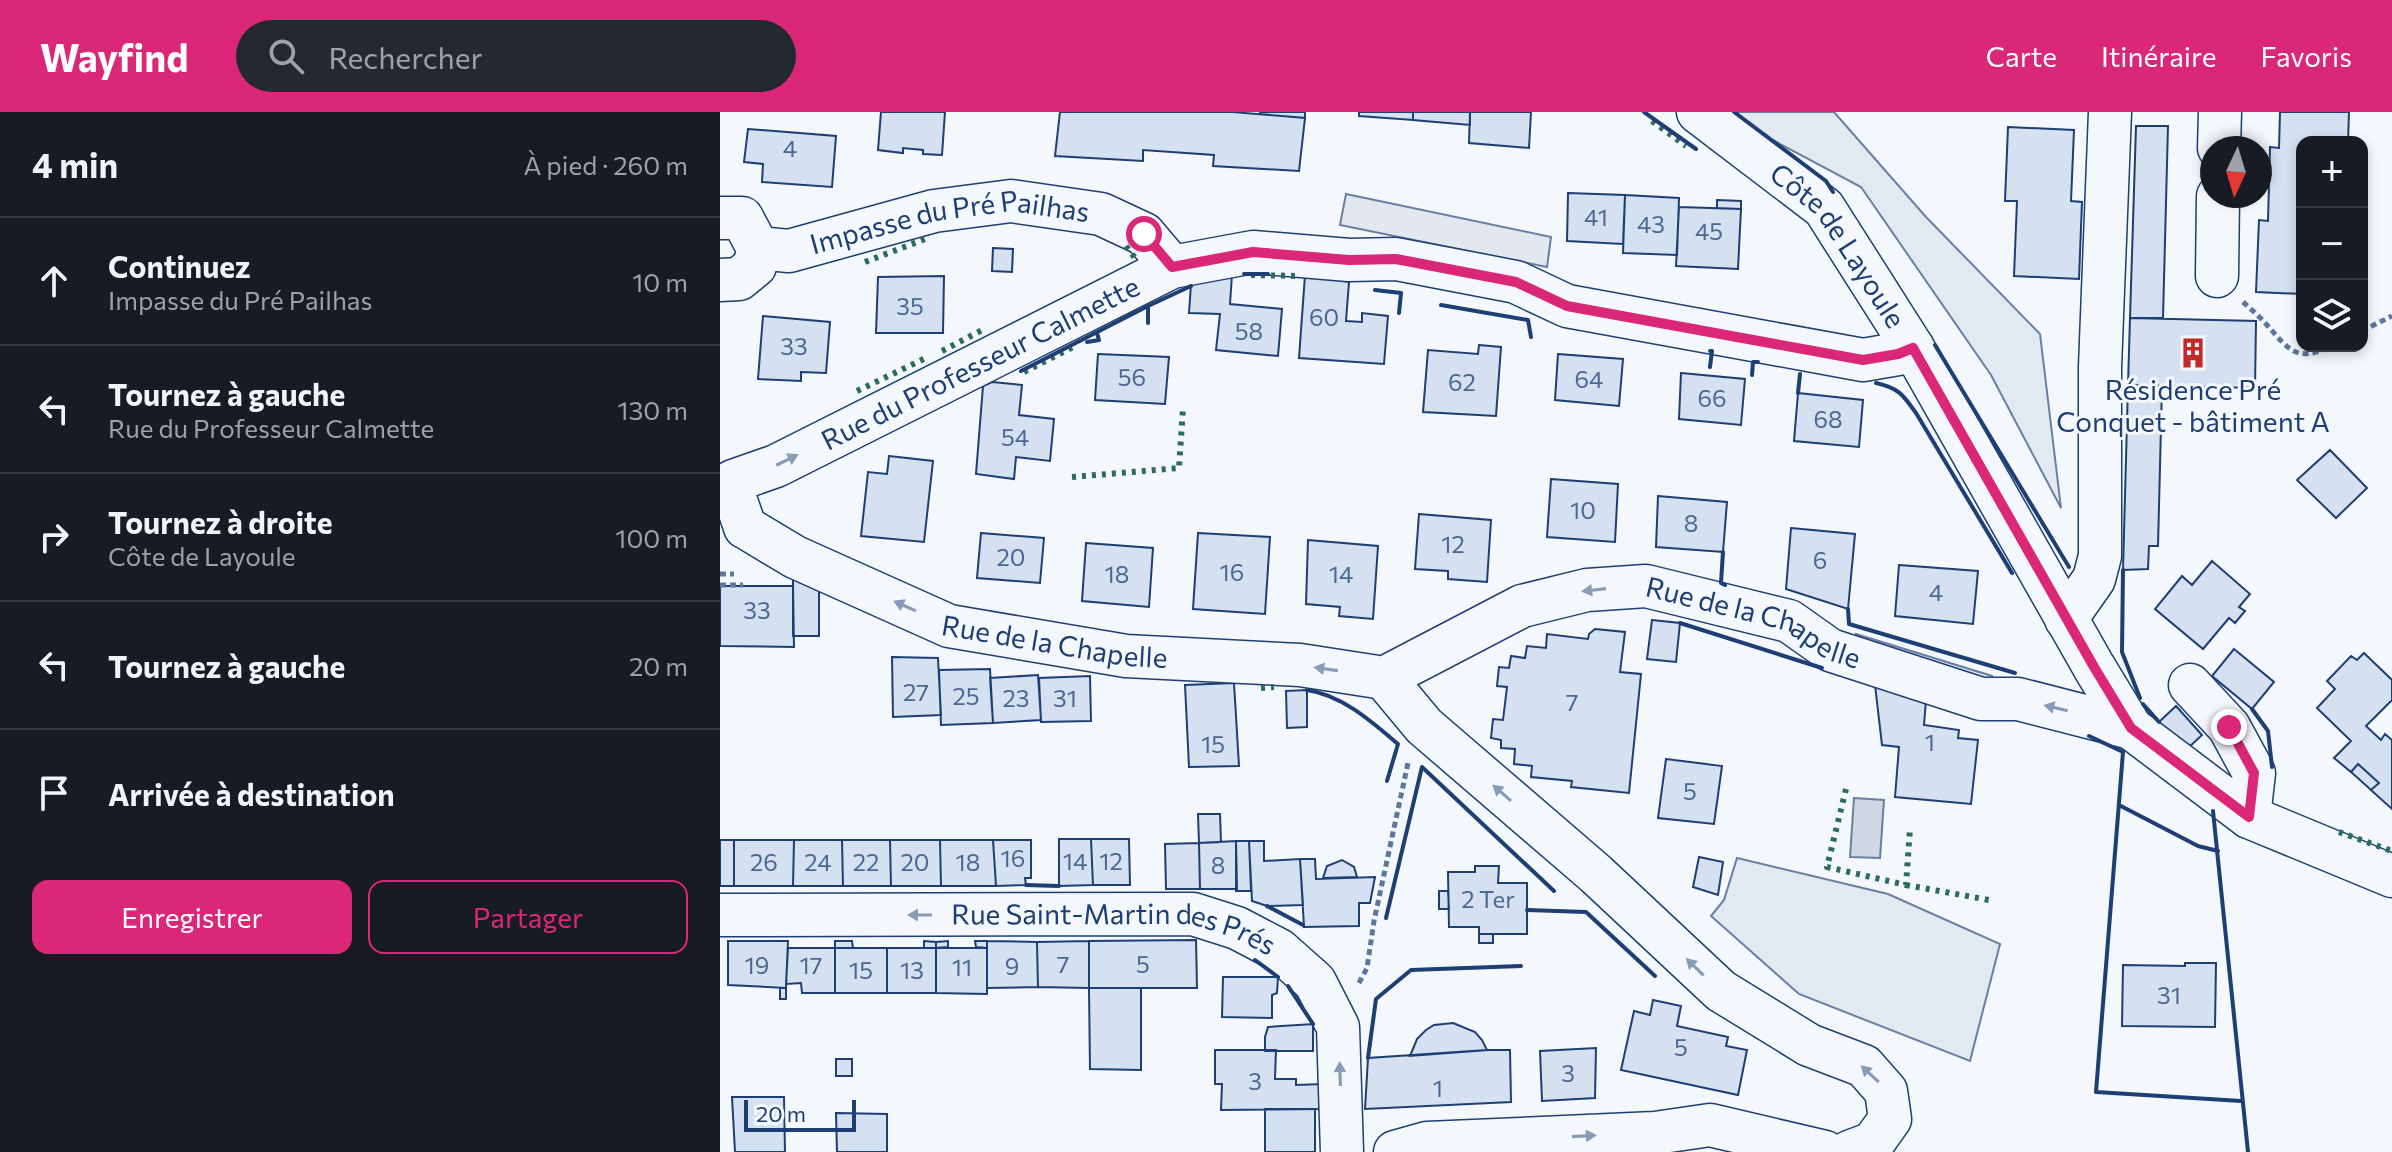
<!DOCTYPE html>
<html lang="fr">
<meta charset="utf-8">
<style>
body{margin:0;font-family:Commissioner,sans-serif;background:#242831;color:#f1f3f6}
.controls{position:absolute;right:24px;top:24px;display:grid;overflow:hidden;border-radius:16px;box-shadow:0 4px 12px #0003}
.controls button{width:72px;height:72px;display:grid;place-items:center;padding:0;border:0;border-bottom:2px solid #363941;background:#171b24;color:#f1f3f6;font:40px sans-serif}
.compass{position:absolute;left:1480px;top:24px;width:72px;height:72px;border-radius:50%;background:#171b24;box-shadow:0 4px 12px #0003;rotate:184deg}
.scale{position:absolute;left:24px;bottom:20px;width:112px;box-sizing:border-box;padding-left:8px;border:4px solid #1d3f73;border-top:0;font-size:22px;line-height:28px;white-space:nowrap;color:#1d3f73;-webkit-text-stroke:6px #f4f7fb;paint-order:stroke}
.stop{position:absolute;width:24px;height:24px;margin:-18px;border:6px solid #db2777;border-radius:50%;background:#fff}
.stop.end{background:#db2777;border-color:#fff;box-shadow:0 2px 8px #0008}
.list{margin:0;padding:0;list-style:none}
h2{display:flex;justify-content:space-between;align-items:center;height:104px;margin:0;padding:0 32px;font-size:34px}
h2 small{font-size:26px;font-weight:400;color:#9ea1a6}
.list li{display:grid;grid-template-columns:52px 1fr auto;gap:24px;align-items:center;box-sizing:border-box;height:128px;padding:0 32px;border-top:2px solid #363941}
.list b{display:block;font-size:30px;white-space:nowrap}
.list p{margin:0;font-size:26px;white-space:nowrap;color:#9ea1a6}
.list em{font-size:26px;font-style:normal;color:#9ea1a6}
.actions{display:flex;gap:16px;padding:24px 32px}
.actions a{flex:1;padding:18px 0;border:2px solid #db2777;border-radius:16px;text-align:center;font-size:28px;color:#db2777}
.actions .main{background:#db2777;color:#fff}
.icon{flex:none;width:44px;height:44px;fill:none;stroke:currentColor;stroke-width:2;stroke-linecap:round;stroke-linejoin:round}
.map{position:relative;flex:none;width:1672px;height:1040px;overflow:hidden}
header{display:flex;align-items:center;gap:48px;box-sizing:border-box;height:112px;padding:0 40px;background:#db2777;color:#fff}
header strong{font-size:38px}
nav{display:flex;gap:44px;margin-inline-start:auto;font-size:28px}
.search{width:560px;height:72px;background:#242831;display:flex;align-items:center;gap:20px;box-sizing:border-box;padding:0 28px;border-radius:44px;color:#9ea1a6;font-size:30px}
main{display:flex}
aside{flex:1;background:#171b24}
.map>svg:first-child{display:block}
.green{fill:#e3e9f0;stroke:#687fa3;stroke-width:2}
.parking{fill:#e3e8f0;stroke:#687fa3;stroke-width:2}
.water{fill:#cfd7e4;stroke:#687fa3;stroke-width:2}
.building{fill:#d5e0f0;stroke:#1d3f73;stroke-width:2}
.lines{fill:none;stroke-linecap:round;stroke-linejoin:round}
.minor-casing{stroke:#1d3f73;stroke-width:45}
.path{stroke:#5e769c;stroke-width:5;stroke-dasharray:6 4;stroke-linecap:butt}
.minor{stroke:#f4f7fb;stroke-width:42}
.hedge{stroke:#2c6c60;stroke-width:6;stroke-dasharray:4 6;stroke-linecap:butt}
.wall{stroke:#1d3f73;stroke-width:4}
.oneway{fill:#889bb7}
.route{stroke:#db2777;stroke-width:10}
.labels{text-anchor:middle;stroke-width:6;stroke-linejoin:round;paint-order:stroke}
.number-label{font-size:24px;fill:#4b6792}
.street-label{font-size:28px;fill:#1d3f73;stroke:#f4f7fb}
.poi-label{font-size:28px;fill:#1d3f73;stroke:#f4f7fb}
</style>
<header>
<strong>Wayfind</strong>
<div class="search"><svg class="icon" aria-label="search" viewBox="0 0 24 24"><circle cx="10" cy="10" r="6"/><path d="M15 15l6 6"/></svg>Rechercher</div>
<nav><a>Carte</a><a>Itinéraire</a><a>Favoris</a></nav>
</header>
<main>
<aside>
<h2>4 min<small>À pied · 260 m</small></h2>
<ul class="list">
<li><svg class="icon" aria-label="ahead" viewBox="0 0 24 24"><path d="M12 20V5M6 11l6-6 6 6"/></svg><div><b>Continuez</b><p>Impasse du Pré Pailhas</p></div><em>10 m</em></li>
<li><svg class="icon" aria-label="left" viewBox="0 0 24 24"><path d="M17 20v-9H6M10 6l-5 5 5 5"/></svg><div><b>Tournez à gauche</b><p>Rue du Professeur Calmette</p></div><em>130 m</em></li>
<li><svg class="icon" aria-label="right" viewBox="0 0 24 24"><path d="M7 20v-9h11M14 6l5 5-5 5"/></svg><div><b>Tournez à droite</b><p>Côte de Layoule</p></div><em>100 m</em></li>
<li><svg class="icon" aria-label="left" viewBox="0 0 24 24"><path d="M17 20v-9H6M10 6l-5 5 5 5"/></svg><div><b>Tournez à gauche</b></div><em>20 m</em></li>
<li><svg class="icon" aria-label="arrive" viewBox="0 0 24 24"><path d="M6 21V4h12l-3 4 3 4H6"/></svg><div><b>Arrivée à destination</b></div></li>
</ul>
<div class="actions"><a class="main">Enregistrer</a><a>Partager</a></div>
</aside>
<div class="map">
<svg width="1672" height="1040" viewBox="0 0 1672 1040">
<rect width="100%" height="100%" fill="#f4f7fb"/>
<!-- green -->
<path class="green" d="M1014,0H1114L1206,105L1320,222L1341,396L1271,263L1141,75L1049,26Z
M1017,746L1168,782L1280,832L1250,949L1079,882L991,804L1004,788Z"/>
<!-- parking -->
<path class="parking" d="M626,82L831,125L827,155L620,113Z
M1136,522L1272,564L1268,576L1132,536Z"/>
<!-- water -->
<path class="water" d="M1134,686L1164,688L1160,746L1130,745Z"/>
<!-- building -->
<path class="building" d="M161,0H225L222,43L203,42V38L183,36V41L158,38Z
M340,0H513L585,6L579,59L493,54L494,43L423,38V49L335,44Z
M540,0H585V6L540,2Z
M639,0H693V8L639,4Z
M693,0H750V13L693,8Z
M750,0H811L809,36L749,31Z
M1560,0H1629L1628,30H1582V182L1536,180L1539,108L1548,109L1550,35L1559,36Z
M1416,14H1448L1443,206H1410Z
M1288,15L1354,18L1351,89L1362,90L1359,167L1294,164L1297,89H1285Z
M28,17L116,24L112,75L42,70L43,52L24,50Z
M848,81L905,83L903,132L847,129Z
M905,83L959,86L957,143L903,141Z
M997,88L1021,89V97L997,96Z
M959,95L1021,97L1018,157L956,154Z
M273,136L293,137L292,160L272,159Z
M512,162L510,192L562,197L558,244L496,238L500,202L469,201L471,172Z
M585,163L629,170L626,209L642,210V201L668,204L664,252L579,246Z
M224,164L223,221H156L158,165Z
M43,204L110,210L106,261L81,260V269L38,267Z
M1410,206L1536,209L1535,276L1408,273Z
M759,233L781,235L776,304L703,300L708,238L758,242Z
M378,242L449,245L445,292L375,288Z
M838,242L903,247L899,294L835,288Z
M961,261L1025,267L1021,313L959,307Z
M272,270L302,273L299,303L334,307L330,349L296,345L294,367L256,362L263,274Z
M1408,273L1442,275L1438,434H1429L1428,457L1403,458Z
M1078,281L1143,288L1139,335L1074,329Z
M1610,338L1647,376L1616,406L1577,368Z
M169,344L213,349L204,430L141,424L148,360L167,362Z
M831,367L898,372L895,430L827,425Z
M938,384L1007,390L1003,440L936,435Z
M699,402L771,408L767,470L728,467V459L695,457Z
M1071,416L1135,422L1128,497L1066,477Z
M261,421L324,426L320,471L257,466Z
M478,421L550,425L545,502L473,497Z
M588,428L658,434L653,507L619,504L620,495L586,492Z
M366,431L433,436L429,495L362,489Z
M1492,449L1530,482L1519,495L1525,499L1515,511L1509,506L1483,537L1435,497L1462,464L1472,473Z
M1179,453L1258,459L1253,512L1175,504Z
M73,467L99,477V524H73Z
M0,474H73L74,535L0,534Z
M932,508L960,511L956,550L927,547Z
M875,517L905,520L900,560L921,562L909,681L851,675L852,669L811,665L812,654L794,652L795,637L781,636V628L771,626L773,607L783,608L787,575L777,574L779,555L789,556L791,544L805,546L807,534L826,536L827,522L868,527L869,522Z
M1514,537L1554,570L1532,597L1492,564Z
M1644,541L1672,568V588L1646,614L1661,628L1665,622L1672,628V697L1651,678L1659,671L1638,652L1631,660L1614,646L1631,629L1597,596L1615,577L1607,569L1631,544L1637,548Z
M172,545L218,546L221,603L173,605Z
M270,557L273,611L221,613L219,558Z
M318,563L321,608L273,611L270,566Z
M370,564L371,609L321,610L319,566Z
M514,571L519,654L469,655L465,573Z
M1155,573L1206,588L1204,613L1239,618L1238,626L1258,628L1251,692L1175,685L1179,635L1162,633Z
M587,578V615L567,616L566,579Z
M1456,594L1482,623L1466,638L1439,610Z
M946,647L1002,654L994,712L938,706Z
M1638,652L1659,671L1651,678L1631,660Z
M478,702H500L501,730L479,731Z
M339,727H371L373,773L339,774Z
M371,727H409L410,773H373Z
M0,728H14V774H0Z
M14,728H74L73,774H14Z
M74,728H122L123,774H73Z
M122,728H170L171,774H123Z
M170,728H220L221,774H171Z
M220,728H273L276,774H221Z
M273,728H311V766H305L306,773L276,774Z
M516,729H529L531,779H516Z
M516,729L517,777H480L479,731Z
M529,729H544V749L580,747L583,793L547,794L532,789Z
M479,731L480,777H446L445,732Z
M979,745L1003,750L998,783L973,775Z
M580,747H595L596,767L655,765L650,791H639V814L584,815Z
M622,748L634,755L637,765L603,766L607,754Z
M755,754H779L778,771H807V822H759V815H729L728,760H755Z
M719,779H728L729,797H719Z
M759,822H773V831H759Z
M476,828L477,876H369V829Z
M8,829H68L66,876L8,873Z
M115,829H132L133,836H115Z
M204,829L216,830V836H204Z
M228,829V835L216,836V830Z
M255,829H267V836L256,835Z
M255,829H267V836L256,835Z
M267,829L317,830L318,875L267,876Z
M369,829V876L318,875L317,830Z
M68,836H115V881H82L81,871L66,872Z
M115,836H167V881H115Z
M167,836H216V881H167Z
M216,836H267V882L216,881Z
M1465,851H1496L1495,915L1402,914L1403,853L1465,854Z
M503,865H558L557,881L552,883V906L502,905Z
M60,876H66V887H60Z
M369,876H421V958L370,957Z
M933,888L961,894L957,914L1008,925L1006,934L1027,938L1018,983L901,958L914,899L930,903Z
M733,911L755,920L762,928L767,938L690,944L697,927L706,918L714,913Z
M593,912V939H545V925L548,915Z
M876,936L875,986L822,989L820,939Z
M495,938H556L555,967H576V973L603,972L604,997L501,998L502,972H495Z
M767,938H790L791,990L645,997L648,946Z
M116,947H132V964H116Z
M12,985H64L65,1040H15Z
M545,997H595V1040H545Z
M116,1001L167,1002V1040H117Z"/>
<g class="lines">
<!-- minor casing -->
<g class="minor-casing">
<g id="minor">
<path id="s1" d="M978,0L1104,96L1193,236L1374,555L1411,616L1529,705L1672,764"/>
<path d="M1499,36L1500,0"/>
<path d="M0,106H22L38,136L35,154L19,167L0,168"/>
<path id="s2" d="M38,136L69,139L214,99L291,89L381,102L424,122L452,155"/>
<path d="M1497,164L1498,84"/>
<path id="s3" d="M25,415L75,445L229,514L406,544L580,553L664,566L802,494L867,478L926,474L1069,509L1110,538L1261,587H1298L1411,616"/>
<path id="s4" d="M25,415L15,386L13,369L56,354L452,155L533,140L629,148L676,147L796,170L847,194L1143,248L1178,242L1193,236"/>
<path d="M1346,507L1374,467L1380,444V255L1390,0"/>
<path d="M664,566L704,614L876,762L1001,879L1089,933L1144,954L1166,979L1170,1007L1153,1031L1129,1040"/>
<path d="M1470,573L1509,615L1534,661L1529,705"/>
<path id="s5" d="M0,803L473,802L517,816L559,838L595,870L618,915L622,1040"/>
<path d="M675,1040L707,1031L935,1021L990,1013L1105,1040"/>
</g>
</g>
<!-- path -->
<path class="path" d="M1523,190C1531,197 1540,205 1547,213C1569,238 1577,251 1611,234
M1642,219L1672,204
M0,462H14
M0,473H23
M639,871L647,856L654,809L688,651"/>
<!-- minor -->
<use href="#minor" class="minor"/>
<!-- hedge -->
<path class="hedge" d="M932,9L966,34
M406,134L418,150
M145,150L205,127
M531,163L580,164
M222,239L266,216
M304,260L357,233
M137,279L208,245
M352,365L459,356L463,296
M541,576L554,575
M1126,677L1107,755L1186,773L1190,716
M1619,720L1672,739
M1186,773L1269,788"/>
<!-- wall -->
<path class="wall" d="M924,0L976,37
M1014,0L1106,69L1113,80
M524,162H548
M655,178L681,181L679,201
M721,193L808,208L811,225
M428,194L471,174
M367,230L379,228L377,221
M1215,233L1349,455
M990,239H992L990,255
M301,259L428,194V211
M1032,263L1033,250H1038
M1156,271C1179,276 1183,283 1196,301L1292,461
M1078,281L1080,262
M1003,440L1001,471L1005,473
M1403,458L1402,540L1420,586
M1128,497L1129,512L1295,561
M960,511L1102,556
M587,578C622,583 652,610 678,632L667,669
M1423,592L1439,610
M1532,597L1548,619L1552,655
M1369,624L1403,640L1376,980L1521,989
M1399,693L1478,734L1498,739
M1493,699L1528,1040
M306,773L339,774
M547,794L583,813
M807,798L866,800L935,864
M666,806L702,655L834,779
M535,848L558,865
M568,874L593,912
M648,946L656,887L691,858L801,854"/>
</g>
<!-- one-way arrows -->
<defs><path id="oneway-solid" d="M-6-.8H1V-3.2L6.5 0L1 3.2V.8H-6Z" transform="scale(2)"/></defs>
<g class="oneway">
<use href="#oneway-solid" transform="translate(67 348) rotate(-26)"/>
<use href="#oneway-solid" transform="translate(874 478) rotate(173)"/>
<use href="#oneway-solid" transform="translate(185 494) rotate(-156)"/>
<use href="#oneway-solid" transform="translate(606 557) rotate(-172)"/>
<use href="#oneway-solid" transform="translate(1336 596) rotate(-167)"/>
<use href="#oneway-solid" transform="translate(782 681) rotate(-139)"/>
<use href="#oneway-solid" transform="translate(200 803) rotate(180)"/>
<use href="#oneway-solid" transform="translate(975 855) rotate(-136)"/>
<use href="#oneway-solid" transform="translate(620 962) rotate(-92)"/>
<use href="#oneway-solid" transform="translate(1150 962) rotate(-137)"/>
<use href="#oneway-solid" transform="translate(864 1024) rotate(-3)"/>
</g>
<g class="lines">
<!-- route -->
<path class="route" d="M424,122L452,155L533,140L629,148L676,147L796,170L847,194L1143,248L1178,242L1193,236L1374,555L1411,616L1529,705L1534,661L1509,615"/>
</g>
<!-- icons -->
<defs>
<g id="building-bare" transform="scale(2.4)"><path d="M-4-6H4V6H1V3H-1V6H-4ZM-2.5-4.3h1.7v1.8h-1.7ZM.8-4.3h1.7v1.8H.8ZM-2.5-1h1.7V.8h-1.7ZM.8-1h1.7V.8H.8Z" fill="#c62828" stroke="#f4f7fb" stroke-width="2.5" paint-order="stroke"/></g>
</defs>
<g fill-rule="evenodd">
<use href="#building-bare" x="1473" y="241"/>
</g>
<g class="labels">
<!-- number labels -->
<g class="number-label">
<text x="70" y="45">4</text>
<text x="876" y="114">41</text>
<text x="931" y="121">43</text>
<text x="989" y="128">45</text>
<text x="190" y="203">35</text>
<text x="604" y="214">60</text>
<text x="529" y="228">58</text>
<text x="74" y="243">33</text>
<text x="412" y="274">56</text>
<text x="869" y="276">64</text>
<text x="742" y="279">62</text>
<text x="992" y="295">66</text>
<text x="1108" y="316">68</text>
<text x="295" y="334">54</text>
<text x="863" y="407">10</text>
<text x="971" y="420">8</text>
<text x="733" y="441">12</text>
<text x="291" y="454">20</text>
<text x="1100" y="457">6</text>
<text x="512" y="469">16</text>
<text x="397" y="471">18</text>
<text x="621" y="471">14</text>
<text x="1216" y="489">4</text>
<text x="37" y="507">33</text>
<text x="196" y="589">27</text>
<text x="246" y="593">25</text>
<text x="296" y="595">23</text>
<text x="345" y="595">31</text>
<text x="852" y="599">7</text>
<text x="1210" y="639">1</text>
<text x="493" y="641">15</text>
<text x="970" y="688">5</text>
<text x="293" y="755">16</text>
<text x="355" y="758">14</text>
<text x="391" y="758">12</text>
<text x="44" y="759">26</text>
<text x="98" y="759">24</text>
<text x="146" y="759">22</text>
<text x="195" y="759">20</text>
<text x="248" y="759">18</text>
<text x="498" y="762">8</text>
<text x="768" y="796">2 Ter</text>
<text x="343" y="861">7</text>
<text x="423" y="861">5</text>
<text x="37" y="862">19</text>
<text x="91" y="862">17</text>
<text x="292" y="863">9</text>
<text x="242" y="864">11</text>
<text x="141" y="867">15</text>
<text x="192" y="867">13</text>
<text x="1449" y="892">31</text>
<text x="961" y="944">5</text>
<text x="848" y="970">3</text>
<text x="535" y="978">3</text>
<text x="718" y="985">1</text>
</g>
<!-- street labels -->
<g class="street-label">
<text dy="10" stroke="none"><textPath href="#s2" startOffset="196">Impasse du Pré Pailhas</textPath></text>
<text dy="10" stroke="none"><textPath href="#s1" startOffset="196">Côte de Layoule</textPath></text>
<text dy="10" stroke="none"><textPath href="#s4" startOffset="322">Rue du Professeur Calmette</textPath></text>
<text dy="10" stroke="none"><textPath href="#s3" startOffset="1062">Rue de la Chapelle</textPath></text>
<text dy="10" stroke="none"><textPath href="#s3" startOffset="334">Rue de la Chapelle</textPath></text>
<text dy="10" stroke="none"><textPath href="#s5" startOffset="396">Rue Saint-Martin des Prés</textPath></text>
</g>
<!-- poi labels -->
<g class="poi-label">
<text x="1473" y="288">Résidence Pré<tspan x="1473" dy="32">Conquet - bâtiment A</tspan></text>
</g>
</g>
</svg>
<div class="controls">
<button>+</button>
<button>−</button>
<button><svg class="icon" aria-label="layers" viewBox="0 0 24 24"><path d="M12 4l9 5-9 5-9-5zM3 14l9 5 9-5"/></svg></button>
</div>
<svg class="compass" viewBox="-18 -18 36 36"><path d="M0-13l5 13h-10z" fill="#e53935"/><path d="M0 13l5-13h-10z" fill="#9ea1a6"/></svg>
<div class="scale">20 m</div>
<div class="stop" style="left:424px;top:122px"></div>
<div class="stop end" style="left:1509px;top:615px"></div>
</div>
</main>
